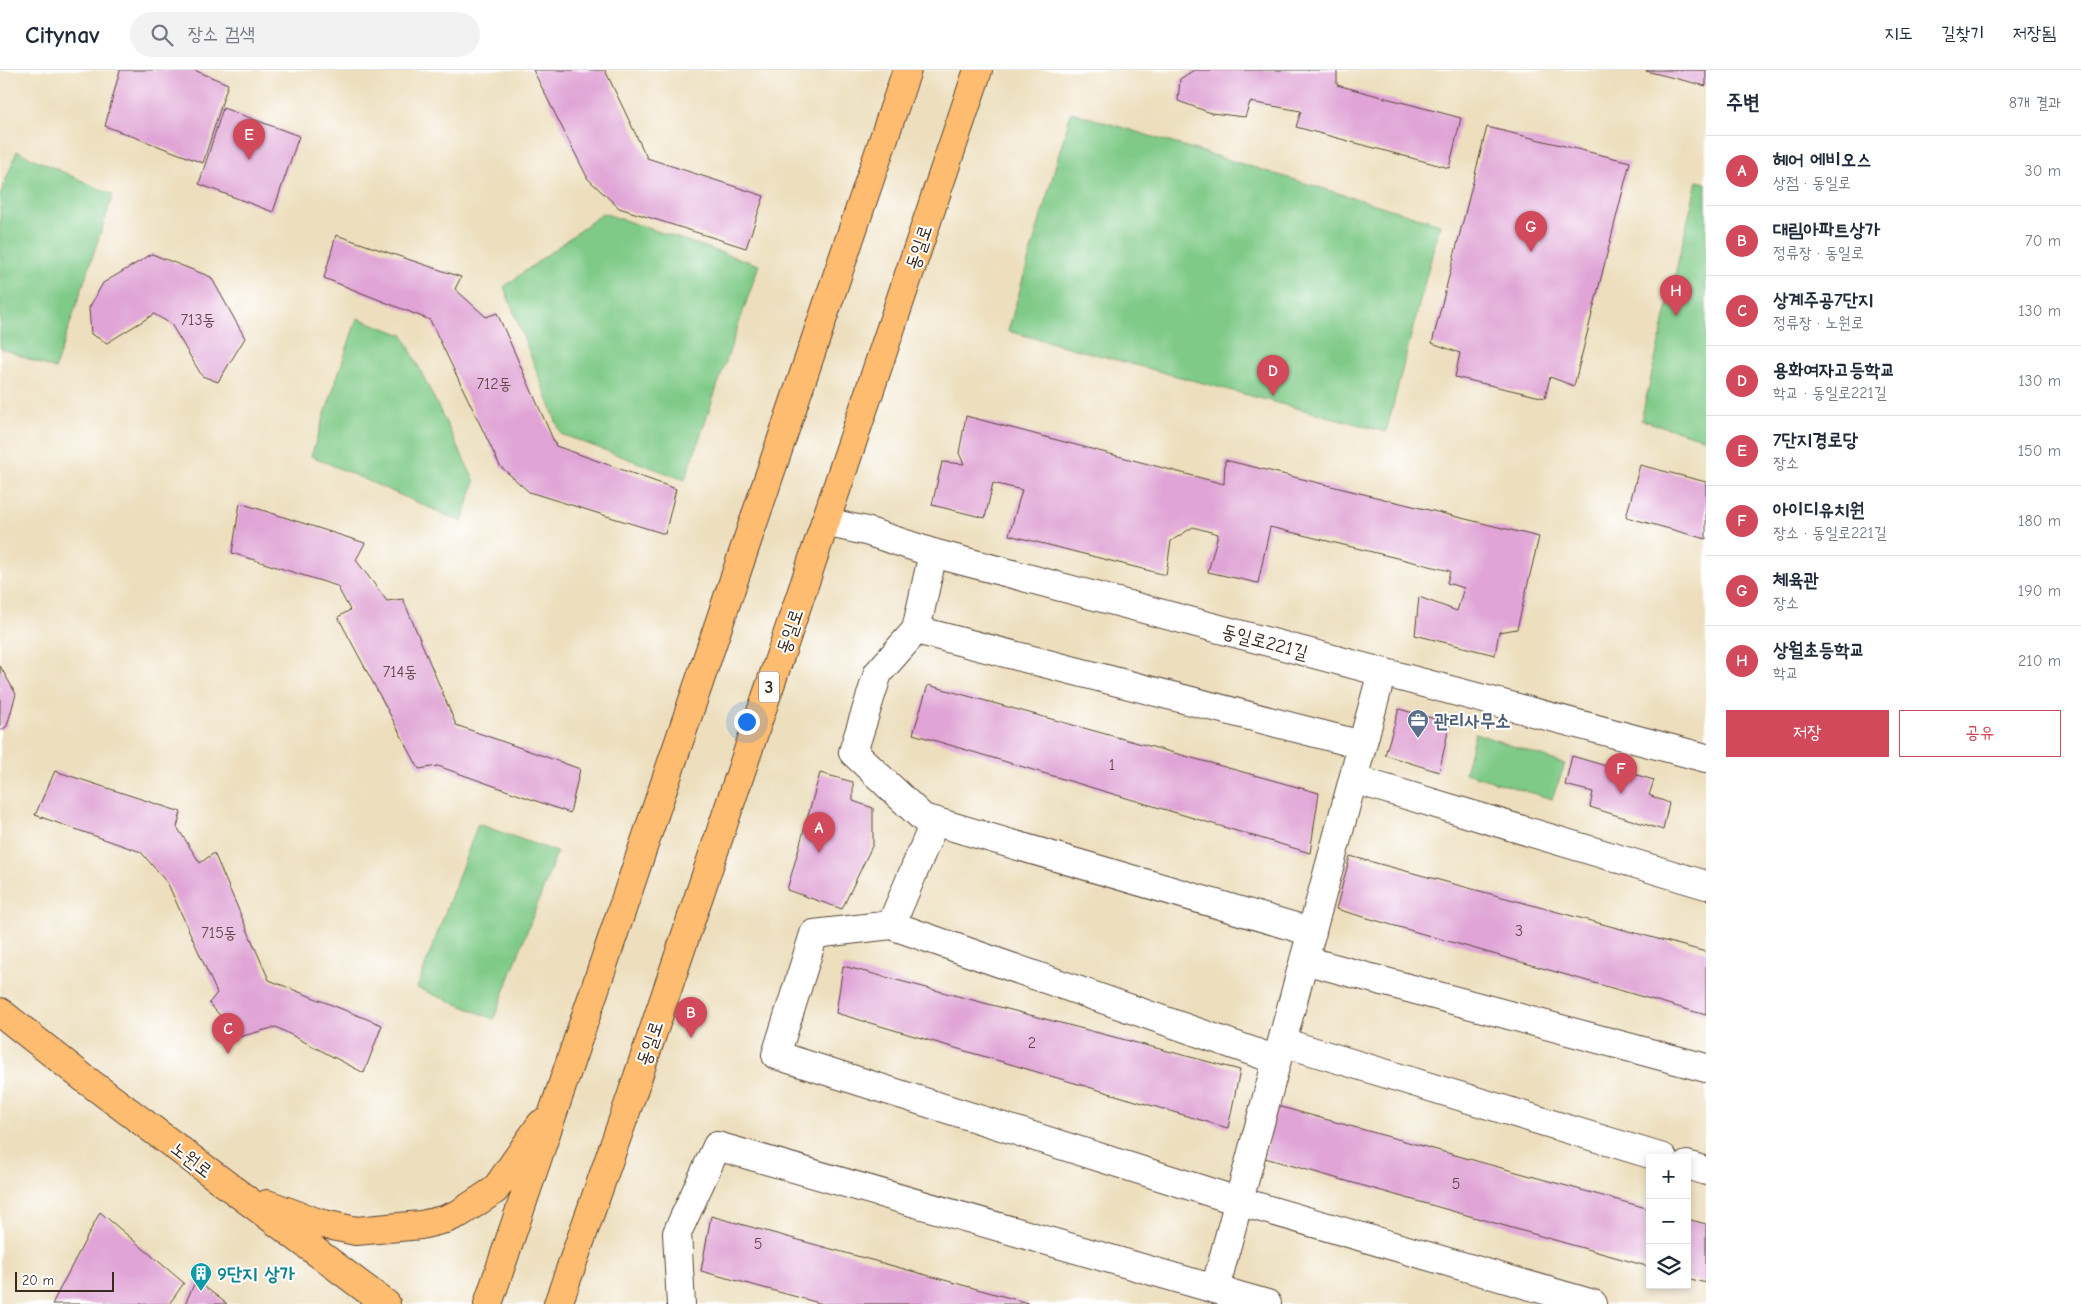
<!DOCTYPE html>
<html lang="ko">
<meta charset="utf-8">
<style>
body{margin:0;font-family:"Comic Neue","Poor Story",sans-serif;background:#f2f2f3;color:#1f2937}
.controls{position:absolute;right:15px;bottom:15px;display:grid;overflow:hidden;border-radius:0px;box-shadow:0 2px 8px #0003}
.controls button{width:45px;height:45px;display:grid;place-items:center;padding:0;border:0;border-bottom:1px solid #e0e1e3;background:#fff;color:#1f2937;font:25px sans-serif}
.scale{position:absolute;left:15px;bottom:12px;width:99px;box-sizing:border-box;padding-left:5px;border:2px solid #3b2a1e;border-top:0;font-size:14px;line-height:18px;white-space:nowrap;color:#3b2a1e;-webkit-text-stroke:4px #fff;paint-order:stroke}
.you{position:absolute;left:746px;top:651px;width:18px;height:18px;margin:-12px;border:4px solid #fff;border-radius:50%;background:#1a73e8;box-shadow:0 0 0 8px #1a73e833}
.badge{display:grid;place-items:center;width:32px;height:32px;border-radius:50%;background:#d1495b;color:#fff;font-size:16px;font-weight:700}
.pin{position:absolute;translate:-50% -41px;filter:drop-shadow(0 1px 2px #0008)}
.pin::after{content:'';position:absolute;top:26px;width:18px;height:15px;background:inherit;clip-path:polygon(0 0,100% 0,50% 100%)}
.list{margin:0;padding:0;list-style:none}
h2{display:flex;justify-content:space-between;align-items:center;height:65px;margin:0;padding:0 20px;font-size:21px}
h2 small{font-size:16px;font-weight:400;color:#747a83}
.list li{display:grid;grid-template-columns:32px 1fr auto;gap:15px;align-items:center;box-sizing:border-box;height:70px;padding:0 20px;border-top:1px solid #e0e1e3}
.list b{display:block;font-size:19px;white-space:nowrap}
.list p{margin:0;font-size:16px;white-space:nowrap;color:#747a83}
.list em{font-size:16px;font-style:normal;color:#747a83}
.actions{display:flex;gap:10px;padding:15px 20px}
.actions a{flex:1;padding:11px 0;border:1px solid #d1495b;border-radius:0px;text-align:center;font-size:18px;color:#d1495b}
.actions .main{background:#d1495b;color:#fff}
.icon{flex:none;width:28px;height:28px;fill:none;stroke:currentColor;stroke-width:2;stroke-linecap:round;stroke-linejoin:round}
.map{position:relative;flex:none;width:1706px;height:1234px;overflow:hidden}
header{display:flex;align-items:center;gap:30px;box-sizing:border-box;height:70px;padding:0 25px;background:#fff;border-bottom:1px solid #e0e1e3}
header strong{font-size:24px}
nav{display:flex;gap:28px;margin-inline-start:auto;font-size:18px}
.search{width:350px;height:45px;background:#f2f2f3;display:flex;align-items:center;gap:12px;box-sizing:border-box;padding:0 18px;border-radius:28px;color:#747a83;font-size:19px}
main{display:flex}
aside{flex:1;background:#fff}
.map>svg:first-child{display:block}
.green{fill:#7fca87;stroke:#5d7a52}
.building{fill:#e0a4d6}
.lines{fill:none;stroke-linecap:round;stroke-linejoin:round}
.minor-casing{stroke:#564536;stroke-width:30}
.major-casing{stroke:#564536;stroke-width:30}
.minor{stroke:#fff;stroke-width:28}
.major{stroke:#fdbc70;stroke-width:28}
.labels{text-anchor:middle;stroke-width:4;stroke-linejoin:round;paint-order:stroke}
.number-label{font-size:16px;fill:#64484c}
.shield{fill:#fff;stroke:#766a62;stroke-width:1}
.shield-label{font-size:18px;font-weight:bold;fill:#3b2a1e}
.street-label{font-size:19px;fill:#3b2a1e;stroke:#fff}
.service-label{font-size:19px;font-weight:bold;fill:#4e5e75;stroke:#fff;text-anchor:start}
.culture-label{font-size:19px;font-weight:bold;fill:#0d838f;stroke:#fff;text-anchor:start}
</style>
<header>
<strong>Citynav</strong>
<div class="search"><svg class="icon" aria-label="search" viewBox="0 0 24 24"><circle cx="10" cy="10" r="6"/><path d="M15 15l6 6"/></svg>장소 검색</div>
<nav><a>지도</a><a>길찾기</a><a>저장됨</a></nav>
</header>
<main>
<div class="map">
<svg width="1706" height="1234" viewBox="0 0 1706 1234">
<rect width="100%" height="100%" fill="#fff"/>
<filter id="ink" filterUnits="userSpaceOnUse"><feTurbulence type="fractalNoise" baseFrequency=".02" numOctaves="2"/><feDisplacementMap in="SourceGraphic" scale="10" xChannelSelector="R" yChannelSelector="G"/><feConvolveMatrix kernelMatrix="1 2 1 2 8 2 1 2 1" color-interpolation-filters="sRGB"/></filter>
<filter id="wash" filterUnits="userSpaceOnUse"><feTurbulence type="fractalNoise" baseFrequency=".0096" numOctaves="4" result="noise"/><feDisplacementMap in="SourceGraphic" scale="20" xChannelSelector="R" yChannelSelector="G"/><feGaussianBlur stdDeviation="1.12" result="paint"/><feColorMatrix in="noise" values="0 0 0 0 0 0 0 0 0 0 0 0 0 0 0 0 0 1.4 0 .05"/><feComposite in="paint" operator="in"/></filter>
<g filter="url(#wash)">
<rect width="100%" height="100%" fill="#eddfbe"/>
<!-- green -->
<path class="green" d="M1071,42L1440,154L1386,362L1008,261Z
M17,81L113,125L55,299L0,278V125Z
M1697,111L1706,113V369L1641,350Z
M603,143L759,195L685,410L561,364L504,217Z
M357,248L403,265L475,412L462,452L311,386Z
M1475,663L1565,694L1552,729L1465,703Z
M478,754L557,782L494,949L417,918Z"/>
<g id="blocks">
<!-- building -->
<path class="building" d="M120,0H194L228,14L203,93L105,56Z
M533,0H605L647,88L764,126L746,178L619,138L588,109Z
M1194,0H1337V15L1461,48L1449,98L1296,57L1301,41L1250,32L1245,47L1211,43L1178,31L1180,9Z
M1706,0V16L1646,1V0Z
M223,38L299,66L273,142L199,114Z
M1487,57L1630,92L1574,316L1550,307L1545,328L1455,307L1460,283L1432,273Z
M336,165L461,207L455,219L486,247L497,243L556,376L676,419L665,464L529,422L500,396L430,250L324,208Z
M152,184L211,207L245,268L218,312L202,306L171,254L154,244L107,273L91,264L89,238L103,213Z
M966,346L1224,414L1225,390L1539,467L1517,559L1499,562L1495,585L1415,565L1419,527L1457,541L1464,518L1447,513L1450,501L1270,457L1258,513L1208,502L1218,464L1193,457L1171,471L1166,505L1009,465L1022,420L993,413L985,448L932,435L942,392L964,394L959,383Z
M1640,395L1706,412V469L1626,447Z
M240,433L365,473L356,490L387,531L403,529L456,655L580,699L570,743L438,696L419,699L338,547L350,540L337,516L232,483Z
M0,596L16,624L7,656L0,661Z
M928,615L1319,723L1310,783L913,664Z
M1399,639L1450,653L1439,702L1385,685Z
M1572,686L1654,710L1649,725L1669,733L1663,760L1590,737L1593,722L1565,715Z
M55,701L181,742L177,757L200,793L214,783L269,910L382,955L364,1003L276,957L239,967L209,933L217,923L168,814L141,782L35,745Z
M820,703L853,712V731L873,738V774L842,839L787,820Z
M1350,786L1706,882V945L1336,839Z
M843,896L1240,1000L1228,1058L836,943Z
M1274,1035L1650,1139V1197L1265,1088Z
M100,1142L184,1213L169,1234H52Z
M711,1146L1028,1233L1027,1234H823L701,1201Z
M1687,1149L1706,1154V1213L1687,1208Z
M196,1210L227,1234H185Z"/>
</g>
</g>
<g filter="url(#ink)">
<use href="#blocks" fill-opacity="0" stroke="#564536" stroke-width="1"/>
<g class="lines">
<!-- minor casing -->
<g class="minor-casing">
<path id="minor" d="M825,452L866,461L933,483L1706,688
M933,483L916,560L878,603L853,682L923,748L1312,862
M916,560L1362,675
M1353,709L1706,815
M891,855L935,751
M1304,890L1706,998
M1282,972L1663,1088
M1277,990L891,855L814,864L776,985L1238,1131L1593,1234
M1687,1095L1706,1101
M1215,1219L1382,602
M681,1234L677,1163L717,1076L1267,1234"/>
</g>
<!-- major casing -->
<g class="major-casing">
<path id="major" d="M0,942L85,1009L386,1234
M267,1134L319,1153L356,1161L421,1155L446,1149L460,1143L495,1120L541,1054
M488,1234L907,0
M558,1234L630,1030L978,0"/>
</g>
<!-- minor -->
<use href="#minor" class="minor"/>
<!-- major -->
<use href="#major" class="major"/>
</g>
</g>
<!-- icons -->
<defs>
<g id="office-pin" transform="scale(1.125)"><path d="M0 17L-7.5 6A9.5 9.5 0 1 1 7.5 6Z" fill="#5c6f8a" stroke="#fff"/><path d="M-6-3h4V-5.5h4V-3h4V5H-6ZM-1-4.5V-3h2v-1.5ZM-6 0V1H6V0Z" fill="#fff"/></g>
<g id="building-pin" transform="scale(1.125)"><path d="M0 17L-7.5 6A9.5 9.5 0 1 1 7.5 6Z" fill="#0f9aa8" stroke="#fff"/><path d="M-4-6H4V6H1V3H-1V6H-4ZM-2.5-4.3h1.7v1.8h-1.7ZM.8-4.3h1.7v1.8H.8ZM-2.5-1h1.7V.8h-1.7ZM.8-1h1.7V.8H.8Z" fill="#fff"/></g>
</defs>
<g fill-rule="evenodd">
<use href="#office-pin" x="1418" y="650"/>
<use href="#building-pin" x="201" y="1203"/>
</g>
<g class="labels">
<!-- number labels -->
<g class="number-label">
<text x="198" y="255">713동</text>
<text x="494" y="319">712동</text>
<text x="400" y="607">714동</text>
<text x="1112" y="700">1</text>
<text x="1519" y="866">3</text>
<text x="219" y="868">715동</text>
<text x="1032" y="978">2</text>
<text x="1456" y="1119">5</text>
<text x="758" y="1179">5</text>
</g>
<!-- shield labels -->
<rect class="shield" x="759" y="601.5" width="20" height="31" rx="4"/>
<g class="shield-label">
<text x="769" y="623">3</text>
</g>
<!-- street labels -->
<g class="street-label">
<text transform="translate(918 177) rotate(-71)" y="7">동일로</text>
<text transform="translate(789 561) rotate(-71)" y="7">동일로</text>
<text transform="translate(1265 571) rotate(15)" y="7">동일로221길</text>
<text transform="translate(649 973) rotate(-71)" y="7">동일로</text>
<text transform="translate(192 1089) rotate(37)" y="7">노원로</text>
</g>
<!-- service labels -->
<g class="service-label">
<text x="1434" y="657">관리사무소</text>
</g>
<!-- culture labels -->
<g class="culture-label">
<text x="217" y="1210">9단지 상가</text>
</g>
</g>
</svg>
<div class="controls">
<button>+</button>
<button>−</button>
<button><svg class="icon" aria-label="layers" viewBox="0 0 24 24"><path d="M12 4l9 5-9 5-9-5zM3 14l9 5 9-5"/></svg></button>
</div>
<div class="scale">20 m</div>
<div class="you"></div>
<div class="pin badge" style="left:819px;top:783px">A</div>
<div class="pin badge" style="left:691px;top:968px">B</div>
<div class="pin badge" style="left:228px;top:984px">C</div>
<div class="pin badge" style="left:1273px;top:326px">D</div>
<div class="pin badge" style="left:249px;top:90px">E</div>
<div class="pin badge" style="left:1621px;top:724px">F</div>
<div class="pin badge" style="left:1531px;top:182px">G</div>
<div class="pin badge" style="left:1676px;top:246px">H</div>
</div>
<aside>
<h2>주변<small>8개 결과</small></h2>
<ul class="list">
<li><span class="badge">A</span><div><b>헤어 에비오스</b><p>상점 · 동일로</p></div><em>30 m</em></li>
<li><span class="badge">B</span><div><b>대림아파트상가</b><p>정류장 · 동일로</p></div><em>70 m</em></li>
<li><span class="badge">C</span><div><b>상계주공7단지</b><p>정류장 · 노원로</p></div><em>130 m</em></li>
<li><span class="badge">D</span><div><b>용화여자고등학교</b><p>학교 · 동일로221길</p></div><em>130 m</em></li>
<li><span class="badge">E</span><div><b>7단지경로당</b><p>장소</p></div><em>150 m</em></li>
<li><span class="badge">F</span><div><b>아이디유치원</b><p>장소 · 동일로221길</p></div><em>180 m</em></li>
<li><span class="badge">G</span><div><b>체육관</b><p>장소</p></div><em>190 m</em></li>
<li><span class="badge">H</span><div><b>상월초등학교</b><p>학교</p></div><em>210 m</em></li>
</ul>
<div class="actions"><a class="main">저장</a><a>공유</a></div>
</aside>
</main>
